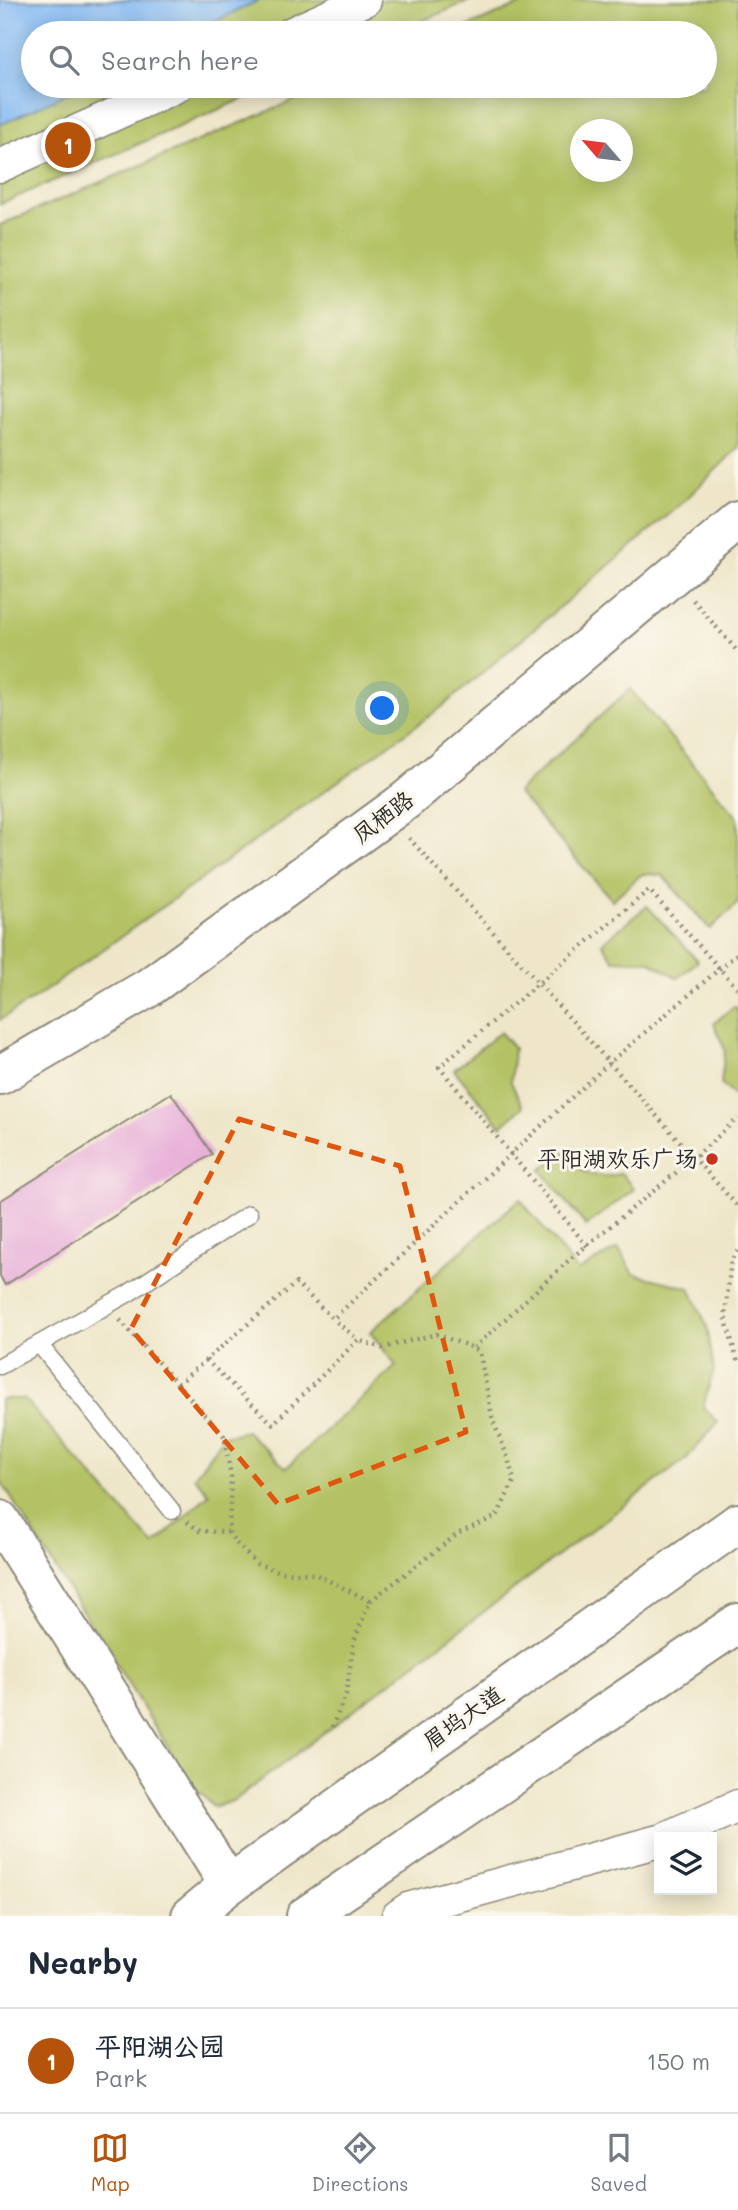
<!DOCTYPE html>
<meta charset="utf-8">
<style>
body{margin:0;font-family:Mali,"LXGW WenKai TC",sans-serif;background:#f6f6f7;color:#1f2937}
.controls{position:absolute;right:21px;bottom:21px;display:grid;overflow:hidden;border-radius:0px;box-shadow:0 4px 18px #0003}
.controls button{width:63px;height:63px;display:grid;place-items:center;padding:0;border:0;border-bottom:2px solid #e0e1e3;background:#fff;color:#1f2937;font:35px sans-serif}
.compass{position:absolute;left:570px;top:119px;width:63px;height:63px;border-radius:50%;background:#fff;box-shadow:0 4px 18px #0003;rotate:298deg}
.you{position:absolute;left:383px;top:709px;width:24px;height:24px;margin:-18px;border:5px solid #fff;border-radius:50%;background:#1a73e8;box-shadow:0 0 0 10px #1a73e833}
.badge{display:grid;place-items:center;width:46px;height:46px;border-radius:50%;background:#b45309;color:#fff;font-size:23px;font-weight:700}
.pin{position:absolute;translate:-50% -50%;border:4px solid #fff;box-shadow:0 2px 7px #0006}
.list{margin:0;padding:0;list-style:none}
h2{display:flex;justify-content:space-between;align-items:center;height:91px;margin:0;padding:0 28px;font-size:30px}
h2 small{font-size:23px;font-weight:400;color:#747a83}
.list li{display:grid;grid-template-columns:46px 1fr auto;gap:21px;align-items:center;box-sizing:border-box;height:105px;padding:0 28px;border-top:2px solid #e0e1e3}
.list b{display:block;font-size:26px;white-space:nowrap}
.list p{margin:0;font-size:23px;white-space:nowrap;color:#747a83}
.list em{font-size:23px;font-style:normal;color:#747a83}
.icon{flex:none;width:38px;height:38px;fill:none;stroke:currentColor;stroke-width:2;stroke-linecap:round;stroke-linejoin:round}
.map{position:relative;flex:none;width:738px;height:1916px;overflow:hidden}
.search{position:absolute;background:#fff;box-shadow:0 4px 18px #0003;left:21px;right:21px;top:21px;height:77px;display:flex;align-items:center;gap:18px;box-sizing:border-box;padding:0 24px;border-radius:38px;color:#747a83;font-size:26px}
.sheet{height:196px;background:#fff}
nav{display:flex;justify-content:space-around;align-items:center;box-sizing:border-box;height:98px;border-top:2px solid #e0e1e3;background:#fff;font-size:19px;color:#747a83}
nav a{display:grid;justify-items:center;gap:4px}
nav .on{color:#b45309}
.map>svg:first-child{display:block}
.green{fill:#b4c265;stroke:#707648;stroke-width:2;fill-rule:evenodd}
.water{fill:#84baf3;stroke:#58728f;stroke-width:2}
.building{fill:#e7acd8}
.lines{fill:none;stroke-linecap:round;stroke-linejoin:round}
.service-casing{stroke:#8d887a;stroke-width:19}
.minor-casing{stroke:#8d887a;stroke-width:35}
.tertiary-casing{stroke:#8d887a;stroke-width:42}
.secondary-casing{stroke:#8d887a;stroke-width:42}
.path{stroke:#8d887a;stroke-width:4.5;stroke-dasharray:2 5;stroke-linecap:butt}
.service{stroke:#fff;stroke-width:16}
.minor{stroke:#fff;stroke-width:32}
.tertiary{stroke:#fff;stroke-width:38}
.secondary{stroke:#fff;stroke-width:38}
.marked{fill:none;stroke:#df570e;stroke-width:5;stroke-dasharray:14 9;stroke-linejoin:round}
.poi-dot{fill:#c8321e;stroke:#fbf7ec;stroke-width:2.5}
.labels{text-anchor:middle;stroke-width:6;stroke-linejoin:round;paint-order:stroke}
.street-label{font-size:23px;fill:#2b2b2b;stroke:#fbf7ec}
.poi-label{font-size:23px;fill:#2b2b2b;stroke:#fbf7ec;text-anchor:end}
</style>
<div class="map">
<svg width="738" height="1916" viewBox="0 0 738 1916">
<rect width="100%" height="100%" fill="#fbf7ec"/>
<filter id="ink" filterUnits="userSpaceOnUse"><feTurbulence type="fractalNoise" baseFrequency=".0143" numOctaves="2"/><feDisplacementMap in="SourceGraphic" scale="14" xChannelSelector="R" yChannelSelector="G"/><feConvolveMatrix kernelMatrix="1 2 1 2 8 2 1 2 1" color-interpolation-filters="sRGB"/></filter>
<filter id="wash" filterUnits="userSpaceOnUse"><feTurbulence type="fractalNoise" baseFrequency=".00686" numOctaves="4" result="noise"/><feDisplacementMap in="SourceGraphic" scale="28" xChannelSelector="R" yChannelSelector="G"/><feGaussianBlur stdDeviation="1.57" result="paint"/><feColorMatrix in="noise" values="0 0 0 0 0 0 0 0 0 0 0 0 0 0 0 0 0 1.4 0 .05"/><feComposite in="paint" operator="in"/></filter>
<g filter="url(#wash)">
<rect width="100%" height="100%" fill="#efe6c9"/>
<!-- green -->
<path class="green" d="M0,0H471L394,33H33V86H273L0,204Z
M531,0H738V448L679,506L442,707L38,996L0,1020V225L328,86H705V33H452ZM580,130H622V172H580Z
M630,689L738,818V903L710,929L662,875L642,874L612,900L517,792Z
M647,906L698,961L678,978L649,961L614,960L602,943Z
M734,1006L738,1010V1100L721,1083L725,1050L714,1023Z
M500,1032L514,1048L511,1082L523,1107L501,1126L454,1070Z
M564,1152C581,1172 595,1182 621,1173L634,1189L586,1226L541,1170Z
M520,1199L578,1271L618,1248L634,1274L690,1288L707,1326L714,1369L703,1407L718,1422L687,1458L235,1800L214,1807L191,1784L0,1480V1399H24L154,1545L209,1494L194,1477L224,1436L246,1431L286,1468L396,1366L370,1332Z"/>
<!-- water -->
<path class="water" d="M0,0H260L191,33H33V86H82L0,125Z"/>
<g id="blocks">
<!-- building -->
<path class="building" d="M171,1093L212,1154L5,1285L0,1276V1201Z"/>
</g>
</g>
<g filter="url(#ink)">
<use href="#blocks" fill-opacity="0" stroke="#8d887a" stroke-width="2"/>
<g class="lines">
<!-- service casing -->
<g class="service-casing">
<path id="service" d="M39,1344L172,1511
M0,1366L129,1293L249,1214"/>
</g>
<!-- minor casing -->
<g class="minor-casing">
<path id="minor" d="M292,33L365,0
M0,166L177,86
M668,1837L738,1806
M398,1916L408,1909L659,1841"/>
</g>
<!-- tertiary casing -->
<g class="tertiary-casing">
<path id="tertiary" d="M0,1075L148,988L405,801L738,521
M0,1520L229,1885"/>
</g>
<!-- secondary casing -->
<g class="secondary-casing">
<path id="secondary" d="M191,1916L229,1885L738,1523
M306,1916L738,1623"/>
</g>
<!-- path -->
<path class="path" d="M693,600L738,652
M409,838L738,1207
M587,1246L439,1067L649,890L738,989
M738,1251L731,1260L725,1317L738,1363
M120,1320L224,1436L231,1477L229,1532L235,1542L257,1564L281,1572L315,1574L370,1601
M474,1348L569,1260L694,1158L738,1118
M206,1360L273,1424L358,1340L333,1319
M178,1384L296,1283L333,1319L609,1063L738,953
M187,1522L200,1531L229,1532
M332,1727L346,1694L354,1641L370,1601L459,1533L497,1516L514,1481L508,1458L493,1421L480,1354L474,1348L436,1334L382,1348L358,1340"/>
<!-- service -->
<use href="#service" class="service"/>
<!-- minor -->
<use href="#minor" class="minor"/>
<!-- tertiary -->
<use href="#tertiary" class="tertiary"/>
<!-- secondary -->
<use href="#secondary" class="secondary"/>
</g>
</g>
<!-- marked area -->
<path class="marked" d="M239,1119L400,1166L466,1432L278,1504L131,1329Z"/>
<!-- markers -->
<circle class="poi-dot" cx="712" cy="1159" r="7"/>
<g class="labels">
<!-- street labels -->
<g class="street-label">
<text transform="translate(383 817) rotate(-37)" y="8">凤栖路</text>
<text transform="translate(463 1718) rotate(-35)" y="8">眉坞大道</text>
</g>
<!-- poi labels -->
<g class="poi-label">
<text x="698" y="1167">平阳湖欢乐广场</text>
</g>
</g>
</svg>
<div class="controls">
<button><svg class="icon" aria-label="layers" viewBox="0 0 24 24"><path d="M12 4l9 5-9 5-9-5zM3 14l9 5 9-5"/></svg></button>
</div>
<svg class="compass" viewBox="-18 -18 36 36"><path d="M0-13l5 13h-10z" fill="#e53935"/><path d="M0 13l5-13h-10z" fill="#747a83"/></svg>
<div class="you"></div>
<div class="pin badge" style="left:68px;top:145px">1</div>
<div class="search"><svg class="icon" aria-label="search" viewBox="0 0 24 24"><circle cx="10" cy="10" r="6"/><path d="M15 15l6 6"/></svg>Search here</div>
</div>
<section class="sheet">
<h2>Nearby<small></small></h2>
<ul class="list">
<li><span class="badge">1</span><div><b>平阳湖公园</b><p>Park</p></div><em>150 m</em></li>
</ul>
</section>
<nav>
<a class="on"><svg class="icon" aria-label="map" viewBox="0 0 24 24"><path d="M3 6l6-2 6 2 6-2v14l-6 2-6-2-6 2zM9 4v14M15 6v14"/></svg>Map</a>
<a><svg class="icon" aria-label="directions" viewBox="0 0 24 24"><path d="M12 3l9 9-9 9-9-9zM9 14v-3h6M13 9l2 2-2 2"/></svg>Directions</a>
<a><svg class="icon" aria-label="saved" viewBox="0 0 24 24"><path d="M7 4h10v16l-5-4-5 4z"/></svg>Saved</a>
</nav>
